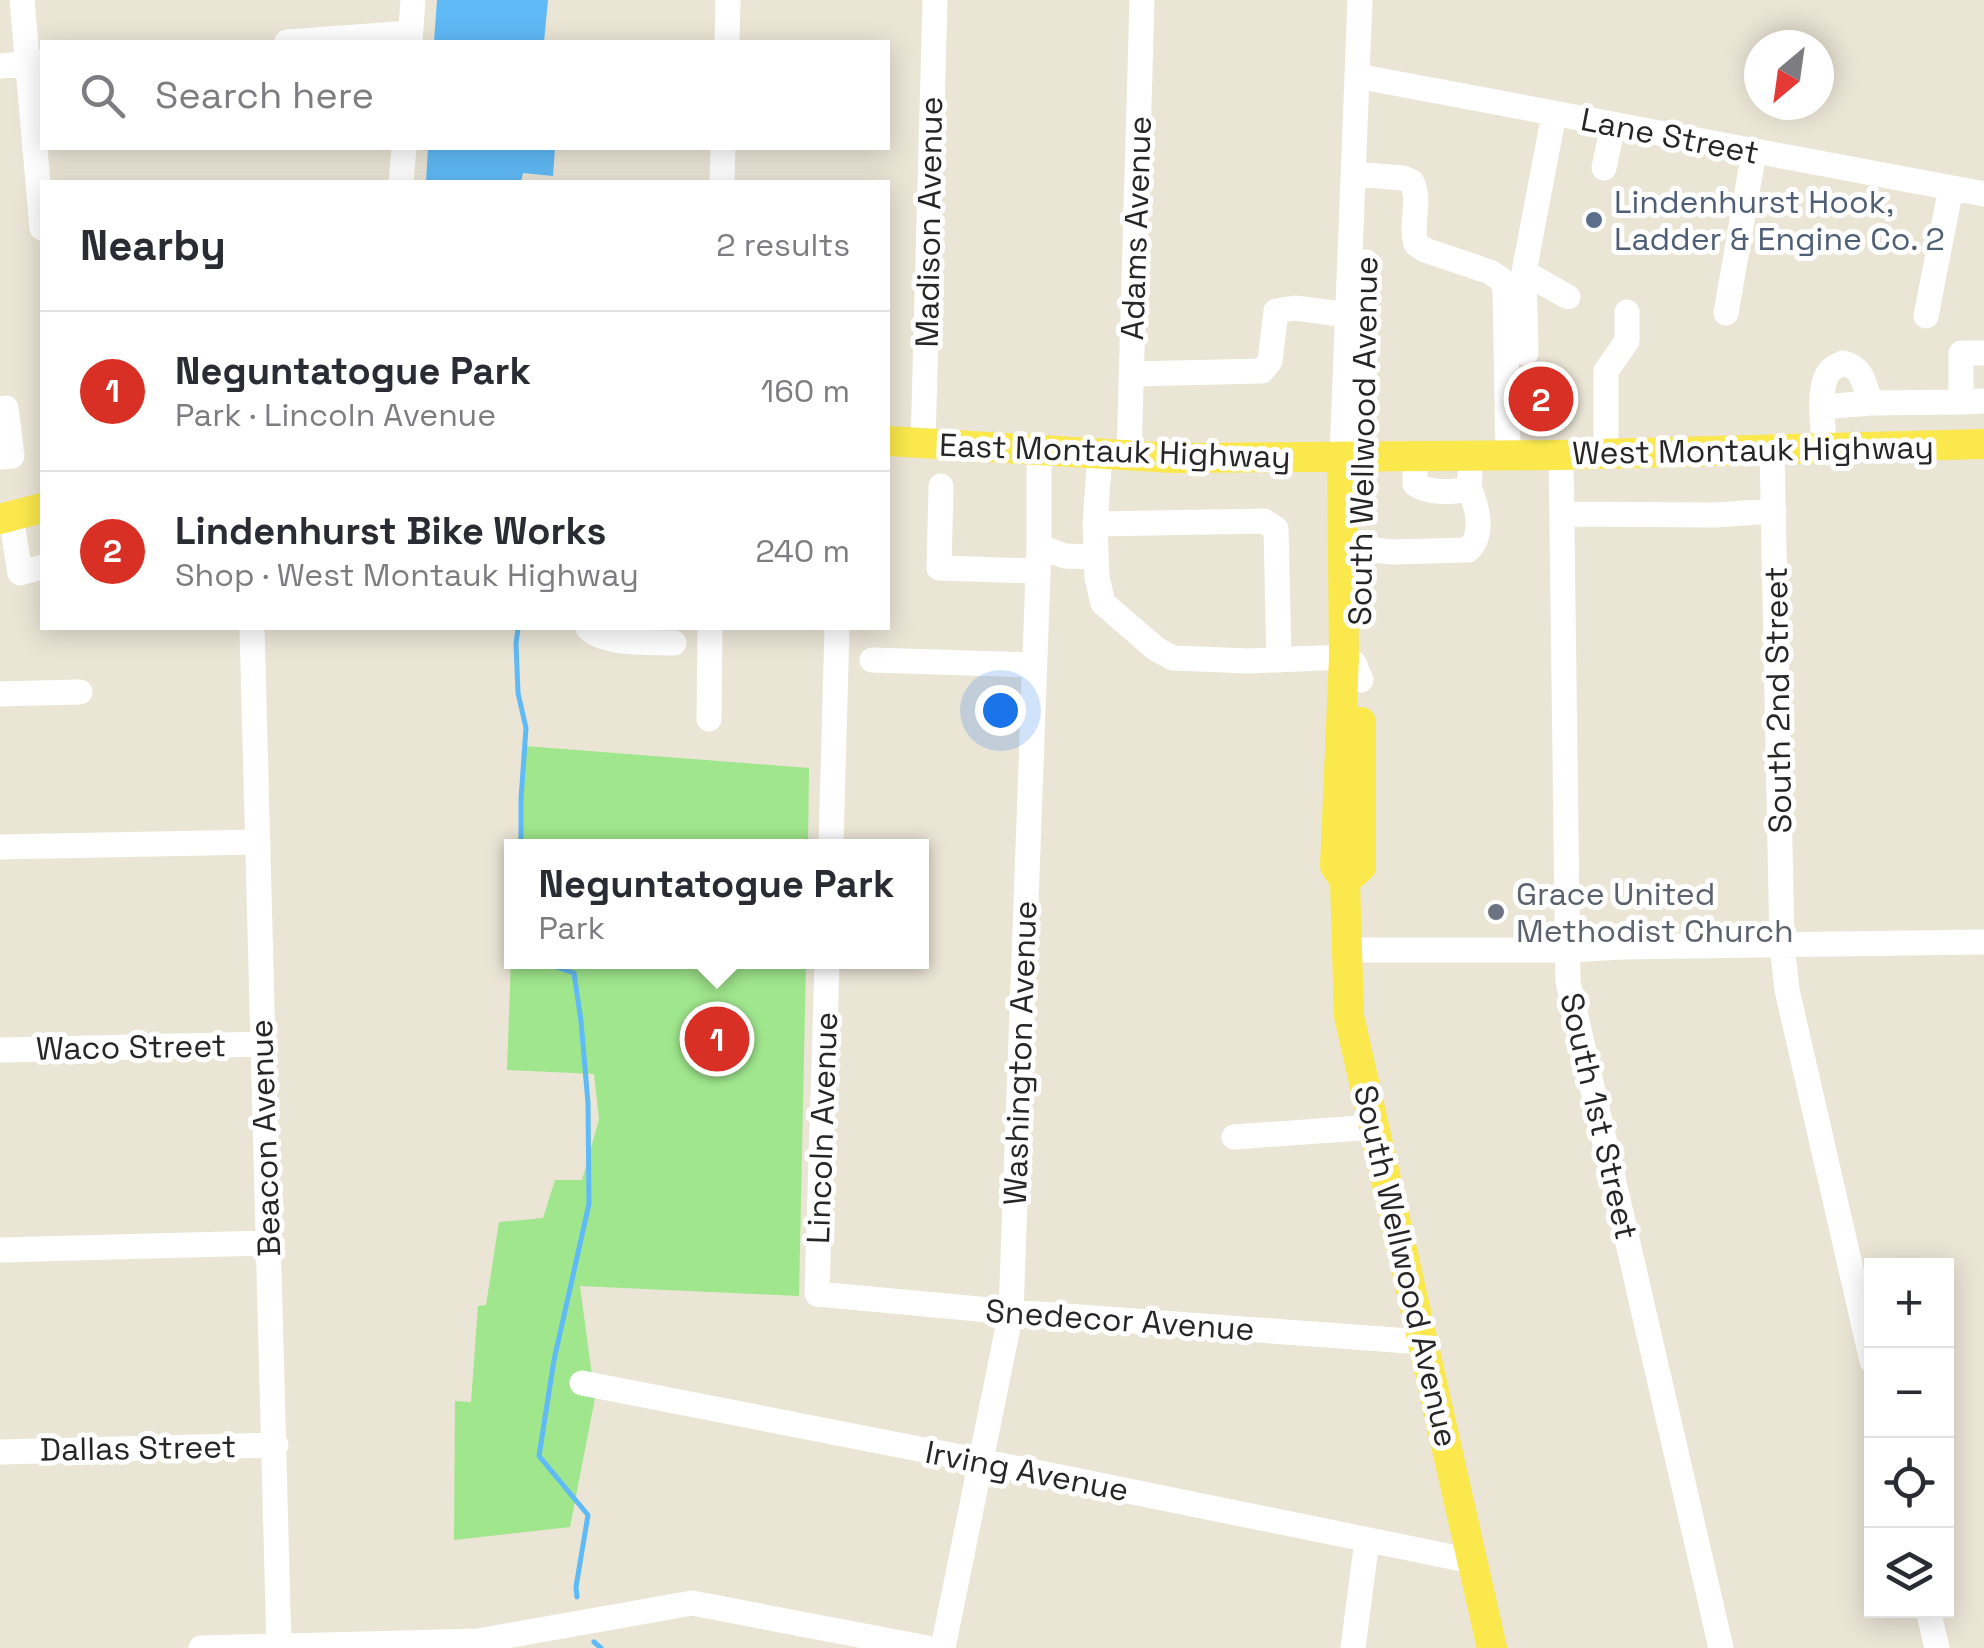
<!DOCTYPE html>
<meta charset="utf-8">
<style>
body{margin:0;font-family:"Space Grotesk",sans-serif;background:#f2f2f3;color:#2b2b33}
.controls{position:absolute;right:30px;bottom:30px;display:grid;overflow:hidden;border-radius:0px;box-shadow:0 5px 25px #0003}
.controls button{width:90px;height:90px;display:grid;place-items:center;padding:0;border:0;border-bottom:2px solid #e1e1e2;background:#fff;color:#2b2b33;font:50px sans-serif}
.compass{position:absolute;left:1744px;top:30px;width:90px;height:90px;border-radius:50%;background:#fff;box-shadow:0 5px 25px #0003;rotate:209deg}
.you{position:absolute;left:1000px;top:710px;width:35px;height:35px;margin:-25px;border:8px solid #fff;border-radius:50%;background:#1a73e8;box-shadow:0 0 0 15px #1a73e833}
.badge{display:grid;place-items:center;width:65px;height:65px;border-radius:50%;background:#d93025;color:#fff;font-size:32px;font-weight:700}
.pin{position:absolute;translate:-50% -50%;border:5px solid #fff;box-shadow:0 2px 10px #0006}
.popup{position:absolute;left:504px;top:839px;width:425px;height:130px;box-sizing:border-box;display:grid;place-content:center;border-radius:0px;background:#fff;filter:drop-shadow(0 2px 8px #0005);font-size:32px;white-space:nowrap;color:#7c7c81}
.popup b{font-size:38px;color:#2b2b33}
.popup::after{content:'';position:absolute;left:50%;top:100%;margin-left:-20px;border:20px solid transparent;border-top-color:#fff}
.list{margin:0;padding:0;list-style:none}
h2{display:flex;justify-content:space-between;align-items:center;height:130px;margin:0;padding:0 40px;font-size:42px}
h2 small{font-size:32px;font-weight:400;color:#7c7c81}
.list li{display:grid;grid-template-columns:65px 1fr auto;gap:30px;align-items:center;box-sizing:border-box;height:160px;padding:0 40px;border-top:2px solid #e1e1e2}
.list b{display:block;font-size:38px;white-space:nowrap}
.list p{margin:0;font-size:32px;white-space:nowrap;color:#7c7c81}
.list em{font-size:32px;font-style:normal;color:#7c7c81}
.icon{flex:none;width:55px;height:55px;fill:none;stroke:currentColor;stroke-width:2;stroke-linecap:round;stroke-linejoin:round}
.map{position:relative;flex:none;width:1984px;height:1648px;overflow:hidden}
.search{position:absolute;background:#fff;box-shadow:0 5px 25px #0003;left:40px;top:40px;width:850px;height:110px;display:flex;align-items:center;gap:25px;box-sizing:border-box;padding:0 35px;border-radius:0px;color:#7c7c81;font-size:38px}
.panel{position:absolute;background:#fff;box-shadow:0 5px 25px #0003;left:40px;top:180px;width:850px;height:450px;border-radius:0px}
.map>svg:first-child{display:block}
.green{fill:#a0e68d}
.water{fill:#60baf6}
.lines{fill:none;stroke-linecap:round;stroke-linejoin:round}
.stream{stroke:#60baf6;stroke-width:5}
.minor{stroke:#fff;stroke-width:25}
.major{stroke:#fae84c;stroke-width:30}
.service-dot{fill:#5c6f8a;stroke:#fff;stroke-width:4}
.worship-dot{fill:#6b7280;stroke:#fff;stroke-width:4}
.labels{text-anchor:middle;stroke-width:10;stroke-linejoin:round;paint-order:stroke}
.street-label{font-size:32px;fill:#262626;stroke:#fff}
.service-label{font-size:32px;fill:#4e5e75;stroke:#fff;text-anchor:start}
.worship-label{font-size:32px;fill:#5b616d;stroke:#fff;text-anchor:start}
</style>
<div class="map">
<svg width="1984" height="1648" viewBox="0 0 1984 1648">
<rect width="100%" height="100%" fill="#ebe5d6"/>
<!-- green -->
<path class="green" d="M525,746L809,768L808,846H518Z
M512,929V962H806L799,1296L580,1286L595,1398L570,1527L454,1540L455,1401L471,1402L478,1306L486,1305L499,1222L543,1218L555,1180H582L599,1119L594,1074L507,1070Z"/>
<!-- water -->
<path class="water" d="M437,0H548L544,42H434Z
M428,148H555L553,176L523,173L521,182H426Z"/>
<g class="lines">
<!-- stream -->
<path class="stream" d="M518,628L516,644L518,693L526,728L521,799V846
M542,962L574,973L581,1021L588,1103L589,1204L554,1360L539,1456L588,1515L576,1587L577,1597
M594,1642L601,1648"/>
<!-- minor -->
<path class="minor" d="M22,0L42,228
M287,42L410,33
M410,42L413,0
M727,42L728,0
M0,66L42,62
M1357,76L1984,194
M1604,168L1613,125
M1353,174L1403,178L1412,182C1421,201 1410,224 1416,244L1425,250L1490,272L1502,280L1505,291L1508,455
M401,182L404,148
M722,182L723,148
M1524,272L1568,297
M1726,313L1754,152
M1926,316L1951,188
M1526,353L1524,272L1554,114
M1984,353H1961V402L1984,401
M1132,374L1262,371L1270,361L1276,311L1295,308L1348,315
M1822,407L1870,403
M0,409L6,408L12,456L0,457
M923,444L935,0
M1825,448C1823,429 1817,388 1829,372C1833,367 1837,366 1843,363C1863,367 1865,385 1870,403L1961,402
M1772,450L1782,945L1787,990L1872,1361
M1606,453V371L1627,341V312
M1100,454L1095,524L1097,578L1103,603L1156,649L1173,658L1249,661L1344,657L1354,663L1361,680
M1561,455L1568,982L1721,1648
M1129,456L1142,0
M1415,456V484C1427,493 1456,494 1469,487L1470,475
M1342,457L1360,0
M1363,457L1366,262
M941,486L939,568L1038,571
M1562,514L1715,515L1774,511
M11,516L20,573L42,567
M1095,524L1264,521L1276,529L1279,660
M1039,547L1065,556L1096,557
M1362,549L1393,552L1468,550C1485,534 1477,506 1469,487
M252,628L279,1648
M588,628C604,645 650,642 674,643
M872,660L1033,665
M0,694L80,692
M709,719L710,628
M831,846L837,628
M0,847L258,842
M1346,950H1569L1622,947L1984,942
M827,962L817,1294L1011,1312L1423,1342
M0,1050L263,1044
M1234,1137L1374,1127
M0,1250L268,1243
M582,1383L981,1461L1472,1561
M0,1452L276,1445
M1928,1610L1937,1648
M201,1648L478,1641L692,1603L927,1648
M943,1648L1011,1312L1039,547V451
M1353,1648L1367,1540"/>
<!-- major -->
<path class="major" d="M888,441L1174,458L1561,455L1984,444
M1342,457L1344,657L1335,866L1345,881L1349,1016L1492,1648
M0,519L42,508
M1345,881L1361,867V722"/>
</g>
<!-- markers -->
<circle class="service-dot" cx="1594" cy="220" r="10"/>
<circle class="worship-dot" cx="1496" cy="912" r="10"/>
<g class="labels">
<!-- street labels -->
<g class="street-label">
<text transform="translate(1670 136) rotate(11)" y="11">Lane Street</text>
<text transform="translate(929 222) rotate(-89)" y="11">Madison Avenue</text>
<text transform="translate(1136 228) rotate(-88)" y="11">Adams Avenue</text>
<text transform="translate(1363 441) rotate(-89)" y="11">South Wellwood Avenue</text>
<text transform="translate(1753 450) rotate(-1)" y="11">West Montauk Highway</text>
<text transform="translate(1115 451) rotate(2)" y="11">East Montauk Highway</text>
<text transform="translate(1778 700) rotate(-91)" y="11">South 2nd Street</text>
<text transform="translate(131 1047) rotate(-1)" y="11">Waco Street</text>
<text transform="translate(1020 1053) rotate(-88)" y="11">Washington Avenue</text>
<text transform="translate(1599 1116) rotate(77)" y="11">South 1st Street</text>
<text transform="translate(822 1128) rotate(-88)" y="11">Lincoln Avenue</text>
<text transform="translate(265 1138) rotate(-92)" y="11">Beacon Avenue</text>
<text transform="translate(1406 1266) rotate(77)" y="11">South Wellwood Avenue</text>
<text transform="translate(1120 1320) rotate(4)" y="11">Snedecor Avenue</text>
<text transform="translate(138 1448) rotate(-1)" y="11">Dallas Street</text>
<text transform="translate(1027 1471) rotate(11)" y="11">Irving Avenue</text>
</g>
<!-- service labels -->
<g class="service-label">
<text x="1614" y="213">Lindenhurst Hook,<tspan x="1614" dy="37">Ladder &amp; Engine Co. 2</tspan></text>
</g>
<!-- worship labels -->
<g class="worship-label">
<text x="1516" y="905">Grace United<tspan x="1516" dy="37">Methodist Church</tspan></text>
</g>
</g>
</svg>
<div class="controls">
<button>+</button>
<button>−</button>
<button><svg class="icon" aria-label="locate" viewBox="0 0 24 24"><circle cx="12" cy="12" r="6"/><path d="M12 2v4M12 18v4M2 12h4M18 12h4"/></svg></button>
<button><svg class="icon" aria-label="layers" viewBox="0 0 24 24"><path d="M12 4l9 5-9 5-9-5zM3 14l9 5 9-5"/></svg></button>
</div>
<svg class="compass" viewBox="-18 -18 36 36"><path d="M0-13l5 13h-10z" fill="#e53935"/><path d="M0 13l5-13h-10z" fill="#7c7c81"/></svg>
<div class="you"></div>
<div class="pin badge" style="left:717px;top:1039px">1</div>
<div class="popup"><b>Neguntatogue Park</b>Park</div>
<div class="pin badge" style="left:1541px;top:399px">2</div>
<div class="search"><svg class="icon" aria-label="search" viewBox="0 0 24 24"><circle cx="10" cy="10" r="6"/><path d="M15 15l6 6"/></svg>Search here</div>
<section class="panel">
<h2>Nearby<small>2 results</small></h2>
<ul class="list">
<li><span class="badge">1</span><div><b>Neguntatogue Park</b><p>Park · Lincoln Avenue</p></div><em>160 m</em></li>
<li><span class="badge">2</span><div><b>Lindenhurst Bike Works</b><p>Shop · West Montauk Highway</p></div><em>240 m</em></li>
</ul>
</section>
</div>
